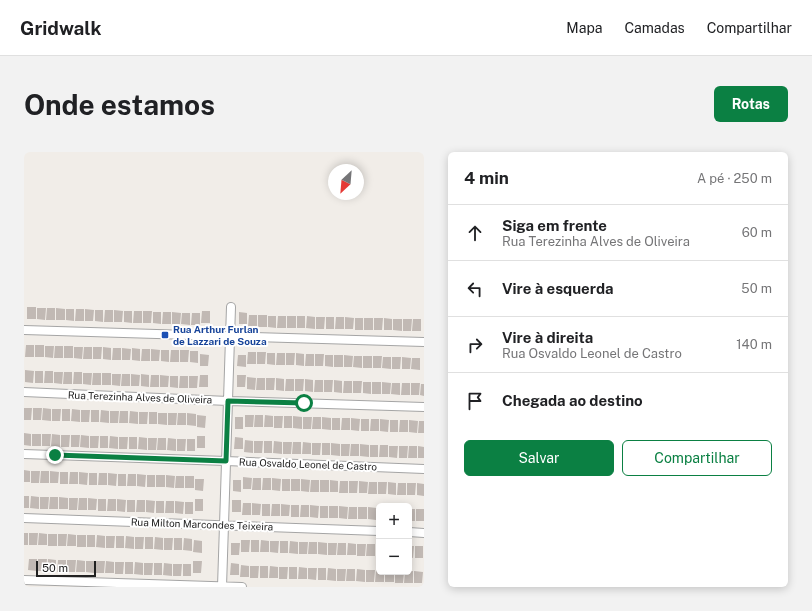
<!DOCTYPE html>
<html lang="pt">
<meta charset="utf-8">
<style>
body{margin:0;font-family:"Public Sans",sans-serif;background:#f2f2f2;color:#202124}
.controls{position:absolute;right:12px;bottom:12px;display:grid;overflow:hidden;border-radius:6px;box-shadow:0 2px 10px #0003}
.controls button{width:36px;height:36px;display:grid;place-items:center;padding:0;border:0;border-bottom:1px solid #e0e0e0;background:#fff;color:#202124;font:20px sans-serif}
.compass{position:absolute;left:304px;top:12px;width:36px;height:36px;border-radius:50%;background:#fff;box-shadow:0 2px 10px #0003;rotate:206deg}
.scale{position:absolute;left:12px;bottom:10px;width:60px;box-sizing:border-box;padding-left:4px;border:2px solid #212121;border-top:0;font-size:11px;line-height:14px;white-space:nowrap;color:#212121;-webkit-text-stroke:3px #fff;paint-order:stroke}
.stop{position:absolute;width:12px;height:12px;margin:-9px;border:3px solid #0b8043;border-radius:50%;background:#fff}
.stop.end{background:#0b8043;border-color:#fff;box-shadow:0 1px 4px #0008}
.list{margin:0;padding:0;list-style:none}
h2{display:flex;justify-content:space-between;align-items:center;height:52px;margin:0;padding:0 16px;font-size:17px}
h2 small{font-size:13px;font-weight:400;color:#757577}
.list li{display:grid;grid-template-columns:26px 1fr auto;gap:12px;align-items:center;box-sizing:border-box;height:56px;padding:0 16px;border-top:1px solid #e0e0e0}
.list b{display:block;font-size:15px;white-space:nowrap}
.list p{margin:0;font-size:13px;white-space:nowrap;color:#757577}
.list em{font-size:13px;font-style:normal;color:#757577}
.actions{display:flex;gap:8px;padding:12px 16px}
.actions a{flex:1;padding:9px 0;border:1px solid #0b8043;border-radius:6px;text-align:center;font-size:14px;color:#0b8043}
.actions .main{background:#0b8043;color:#fff}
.icon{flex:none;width:22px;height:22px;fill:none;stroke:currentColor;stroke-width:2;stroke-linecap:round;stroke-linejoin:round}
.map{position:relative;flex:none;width:400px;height:435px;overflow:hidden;border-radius:6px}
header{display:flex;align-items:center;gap:24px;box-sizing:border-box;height:56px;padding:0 20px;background:#fff;border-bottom:1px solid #e0e0e0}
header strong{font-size:19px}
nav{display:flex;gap:22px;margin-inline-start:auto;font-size:14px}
.intro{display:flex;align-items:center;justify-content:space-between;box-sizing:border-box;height:96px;padding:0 24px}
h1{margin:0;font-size:28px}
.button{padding:10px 18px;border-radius:6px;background:#0b8043;color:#fff;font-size:14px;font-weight:700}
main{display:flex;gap:24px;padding:0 24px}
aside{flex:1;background:#fff;border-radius:6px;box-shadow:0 2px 10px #0003}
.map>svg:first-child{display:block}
.building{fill:#c1b9b4}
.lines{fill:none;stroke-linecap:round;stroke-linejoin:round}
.minor-casing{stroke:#a5a5a5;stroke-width:10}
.minor{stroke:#fff;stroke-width:8}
.route{stroke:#0b8043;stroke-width:5}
.transit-dot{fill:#1a4fb4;stroke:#fff;stroke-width:1.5}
.labels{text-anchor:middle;stroke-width:4;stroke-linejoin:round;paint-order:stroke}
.transit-label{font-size:10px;font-weight:bold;fill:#164399;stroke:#fff;text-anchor:start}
.street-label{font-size:10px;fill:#212121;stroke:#fff}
</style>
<header>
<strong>Gridwalk</strong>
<nav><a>Mapa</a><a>Camadas</a><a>Compartilhar</a></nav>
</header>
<div class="intro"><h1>Onde estamos</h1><a class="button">Rotas</a></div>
<main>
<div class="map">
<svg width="400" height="435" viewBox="0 0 400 435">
<rect width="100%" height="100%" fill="#f1ede8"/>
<!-- building -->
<path class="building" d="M3,155H12V167H3Z
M13,156H22L21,168L13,167Z
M23,156H31V168H22Z
M32,156L41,157V168H32Z
M42,157H50V169L42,168Z
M52,157H60V169H51Z
M61,157L70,158L69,169H61Z
M71,158H79V170L71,169Z
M81,158H89V170H80Z
M90,158L99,159L98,170H90Z
M100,159H108V171L100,170Z
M110,159H118V171H109Z
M119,159H128L127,171H119Z
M178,159H186V171H177Z
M129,160H137V172L129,171Z
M139,160H147V172H138Z
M148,160L157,161L156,172H148Z
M215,160L223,161V172H215Z
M158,161H166V173L157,172Z
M168,161H176V173H167Z
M225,163H233V175H224Z
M234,163H243V175H234Z
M244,164H252V176L244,175Z
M254,164H262V176H253Z
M263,164H272V176H263Z
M273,164H281V176H273Z
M283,164L291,165V177L282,176Z
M292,165H301L300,177H292Z
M302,165H310V177H302Z
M312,165H320V177H311Z
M321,165L330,166L329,177H321Z
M331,166H339V178H331Z
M340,166H349V178H340Z
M350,166H359L358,178H350Z
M360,166L368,167V178H360Z
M369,167H378V179L369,178Z
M379,167H388L387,179H379Z
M389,167H397V179H388Z
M2,193H10V205H1Z
M11,193H20V205H11Z
M21,194H30L29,206L21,205Z
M31,194H39V206H30Z
M40,194H49V206H40Z
M50,195H59L58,207L50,206Z
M60,195H68V207H59Z
M69,195H78L77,207H69Z
M79,195L87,196V208L79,207Z
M89,196H97V208H88Z
M98,196L107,197L106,208H98Z
M108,196L116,197V209L108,208Z
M118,197H126V209H117Z
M127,197L136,198L135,209H127Z
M137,198H145V210L137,209Z
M147,198H155V210H146Z
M156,198H165L164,210H156Z
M166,199H174V211L166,210Z
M224,200H232V212H223Z
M233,200H242L241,212H233Z
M243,201H251V213L243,212Z
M253,201H261V213H252Z
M262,201H271L270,213H262Z
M272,201L280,202V214L272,213Z
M176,202L185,203L184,214H176Z
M282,202H290V214H281Z
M291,202H300L299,214H291Z
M214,203H222V215L213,214Z
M301,203H309V215L301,214Z
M310,203H319V215H310Z
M320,203L329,204L328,215H320Z
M330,204H338V216L329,215Z
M339,204H348V216H339Z
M349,204H358L357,216H349Z
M359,205H367V217L358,216Z
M368,205H377L376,217H368Z
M378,205L387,206L386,217H378Z
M388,206H396V218L387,217Z
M1,218L10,219L9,231L1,230Z
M11,219H19V231H11Z
M21,219H29V231H20Z
M30,220H39L38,232L30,231Z
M40,220H48V232H39Z
M50,220H58V232H49Z
M59,221H68L67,233L59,232Z
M69,221H77V233H68Z
M78,221H87V233H78Z
M88,222H97L96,234L88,233Z
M98,222H106V234H97Z
M107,222L116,223L115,234H107Z
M117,222L125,223V235L117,234Z
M127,223H135V235H126Z
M136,223L145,224L144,235H136Z
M176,223H184V235H175Z
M213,223H222L221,235H213Z
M146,224H154V236L146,235Z
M156,224H164V236H155Z
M165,224H174L173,236H165Z
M223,225L232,226L231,238L223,237Z
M233,226H241V238H232Z
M242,226H251L250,238H242Z
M252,226L260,227V239L252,238Z
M262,227H270V239H261Z
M271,227H280L279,239H271Z
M281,227L289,228V240L281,239Z
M291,228H299V240H290Z
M300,228H309L308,240H300Z
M310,228L318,229V241L310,240Z
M320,229H328V241H319Z
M329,229H338L337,241H329Z
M339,230H347V242L339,241Z
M348,230H357V242H348Z
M358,230L367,231L366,242H358Z
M368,231H376V243L367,242Z
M378,231H386V243H377Z
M387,231H396L395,243H387Z
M397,232H400V244L396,243Z
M0,256H8L7,268H0Z
M9,256H18L17,268H9Z
M19,256L27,257V269L18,268Z
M28,257H37L36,269H28Z
M38,257H46V269H38Z
M48,257L56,258V270L47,269Z
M57,258H66L65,270H57Z
M67,258H75V270H67Z
M77,258L85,259V271L76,270Z
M86,259H95L94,271H86Z
M96,259H104V271H95Z
M106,259L114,260V272L105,271Z
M115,260H124L123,272H115Z
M125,260H133V272H125Z
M134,261H143V273L134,272Z
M144,261H153L152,273H144Z
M154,261H162V273H153Z
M163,261L172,262V274L163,273Z
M173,263L182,264L181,276L173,275Z
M221,263H230L229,275H221Z
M231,263H239V275H230Z
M241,263L249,264V275H240Z
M250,264H259L258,276H250Z
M260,264H268V276H260Z
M269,264L278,265V277L269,276Z
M211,265H219V277H211Z
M279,265H288L287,277H279Z
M289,265H297V277H288Z
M298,265L307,266V278L298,277Z
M308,266H316V278H308Z
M318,266H326V278H317Z
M327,266L336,267L335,279L327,278Z
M337,267H345V279H337Z
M347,267H355V279H346Z
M356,267L365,268L364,280L356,279Z
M366,268H374V280H366Z
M376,268H384V280H375Z
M385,268L394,269L393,281L385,280Z
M395,269H400V281H394Z
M0,281L7,282V294L0,293Z
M8,282H17V294H8Z
M18,282H27L26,294H18Z
M28,282L36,283V295L27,294Z
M37,283H46L45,295H37Z
M47,283H56L55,295H47Z
M57,283L65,284V296L56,295Z
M66,284H75L74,296H66Z
M76,284H84V296H76Z
M86,284L94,285V297L85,296Z
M173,284H181V296H173Z
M95,285H104L103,297H95Z
M105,285H113V297H105Z
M115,285L123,286V298L114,297Z
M211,285L219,286V297H210Z
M124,286H133L132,298H124Z
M134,286H142V298H133Z
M144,286L152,287V299L143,298Z
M153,287H162L161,299H153Z
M163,287H171V299H163Z
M221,288L229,289V301L220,300Z
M230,289H239L238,301H230Z
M240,289H248V301H240Z
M250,289L258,290V302L249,301Z
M259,290H268L267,302H259Z
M269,290H277V302H268Z
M279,290L287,291V302H278Z
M288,291H297L296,303H288Z
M298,291H306V303H298Z
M307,291L316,292V304L307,303Z
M317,292H326L325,304H317Z
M327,292H335V304H326Z
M336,292L345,293V305L336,304Z
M346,293H354V305H346Z
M356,293H364V305H355Z
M365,294H374L373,306L365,305Z
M375,294H384L383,306H375Z
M385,294H393V306H384Z
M394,294L400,295V306H394Z
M0,318L6,319V330H0Z
M7,319H16L15,331H7Z
M17,319H25V331H16Z
M26,319L35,320L34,331H26Z
M36,320H44V332H36Z
M46,320H54V332H45Z
M55,320L64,321L63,333L55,332Z
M65,321H73V333H65Z
M75,321H83V333H74Z
M84,321L93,322L92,334L84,333Z
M94,322H102V334H94Z
M104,322H112V334H103Z
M113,322L122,323L121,335L113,334Z
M123,323H131V335H123Z
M132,323H141V335H132Z
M142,323L151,324L150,336L142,335Z
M152,324H160V336H151Z
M161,324H170V336H161Z
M219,325L228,326L227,337H219Z
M229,326H237V338H228Z
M239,326H247V338H238Z
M248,326L257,327L256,339L248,338Z
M171,327H180L179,339L171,338Z
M258,327H266V339H258Z
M267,327H276V339H267Z
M277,327L286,328L285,340L277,339Z
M209,328H217V340L209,339Z
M287,328H295V340H286Z
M296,328H305V340H296Z
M306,328L314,329V340H306Z
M316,329H324V341H315Z
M325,329H334L333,341H325Z
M335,329L344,330L343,341H335Z
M345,330H353V342H344Z
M354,330H363L362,342H354Z
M364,330L372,331V343L364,342Z
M374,331H382V343H373Z
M383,331H392L391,343H383Z
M393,331L400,332V344L393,343Z
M0,344H5V356H0Z
M7,344L15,345V357L6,356Z
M16,345H25L24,357H16Z
M26,345H34V357H25Z
M35,345L44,346V357H35Z
M45,346H54L53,358H45Z
M55,346H63V358H54Z
M64,346L73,347L72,358H64Z
M74,347H82V359H74Z
M84,347H92V359H83Z
M93,347L102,348L101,360L93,359Z
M171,347H179V359H171Z
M103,348H111V360H103Z
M113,348H121V360H112Z
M122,348L131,349L130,361L122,360Z
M208,348H217V360H208Z
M132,349H140V361H132Z
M142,349H150V361H141Z
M151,349L160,350L159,362L151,361Z
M161,350H169V362H161Z
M219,351H227V363H218Z
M228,351L237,352L236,363H228Z
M238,352H246V364H238Z
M248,352H256V364H247Z
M257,352L266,353L265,364H257Z
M267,353H275V365H267Z
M277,353H285V365H276Z
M286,353L295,354L294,366L286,365Z
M296,354H304V366H296Z
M305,354H314V366H305Z
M315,354L324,355L323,367L315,366Z
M325,355H333V367H324Z
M334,355H343V367H334Z
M344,355L353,356L352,368L344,367Z
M385,357H391V369H385Z
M392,357H400V369H392Z
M0,381H4V393H0Z
M5,381H14L13,393H5Z
M15,381L23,382V393H14Z
M24,382H33V394H24Z
M34,382H43L42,394H34Z
M44,382L52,383V394H43Z
M53,383H62V395H53Z
M63,383H71V395H63Z
M73,383L81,384V396L72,395Z
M82,384H91L90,396H82Z
M92,384H100V396H92Z
M102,384L110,385V397L101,396Z
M111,385H120L119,397H111Z
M121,385H129V397H121Z
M131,385L139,386V398L130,397Z
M140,386H149L148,398H140Z
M150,386H158V398H150Z
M160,386L168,387V399L159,398Z
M170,388L178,389V401L169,400Z
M217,388H226L225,400H217Z
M227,388H235V400H227Z
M237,388L245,389V400H236Z
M246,389H255L254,401L246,400Z
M256,389H264V401H256Z
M266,389L274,390V402L265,401Z
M275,390H284L283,402H275Z
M285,390H293V402H284Z
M294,390L303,391V403L294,402Z
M207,391H216L215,403H207Z
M304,391H313L312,403H304Z
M314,391H322V403H313Z
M324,391L332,392V403H323Z
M333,392H342L341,404H333Z
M343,392H351V404H342Z
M385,394H390L389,406L385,405Z
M391,394H399V406H391Z
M5,407H13V419L4,418Z
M14,407H23L22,419H14Z
M24,407L32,408V419H23Z
M34,408H42V420H33Z
M43,408H52L51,420H43Z
M53,408L61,409V420H52Z
M62,409H71L70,421L62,420Z
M72,409H81L80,421H72Z
M82,409L90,410V421H81Z
M169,409H178L177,421H169Z
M91,410H100L99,422H91Z
M101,410H109V422H101Z
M111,410L119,411V423L110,422Z
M120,411H129L128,423H120Z
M130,411H138V423H130Z
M140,411L148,412V424L139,423Z
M207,411L215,412V423H206Z
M149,412H158L157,424H149Z
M159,412H167V424H159Z
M217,413L225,414V425H216Z
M226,414H235L234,426H226Z
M236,414H244V426H236Z
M246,414L254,415V426H245Z
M255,415H264L263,427H255Z
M265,415H273V427H265Z
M275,415L283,416V427H274Z
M284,416H293L292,428L284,427Z
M294,416H302V428H294Z
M304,416L312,417V429L303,428Z
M313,417H322L321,429H313Z
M323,417H331V429H322Z
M333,417L341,418V430L332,429Z
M342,418H351L350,430H342Z
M352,418H355V420H360V430H351Z
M385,419H389V431H380L381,420H385Z
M390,419L399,420L398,431H390Z
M361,420H370V430H361Z
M371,420H380L379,431H371Z"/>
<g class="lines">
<!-- minor casing -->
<g class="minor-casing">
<path id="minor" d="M0,178L400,190
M0,240L204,249L400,255
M0,302L202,309L400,317
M0,366L355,379
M385,380L400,381
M0,428L218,435
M198,435L207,155"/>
</g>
<!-- minor -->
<use href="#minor" class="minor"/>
</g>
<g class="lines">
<!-- route -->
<path class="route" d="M31,303L202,309L204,249L280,251"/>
</g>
<!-- markers -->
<rect class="transit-dot" x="137" y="179" width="8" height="8" rx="2"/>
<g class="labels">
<!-- transit labels -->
<g class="transit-label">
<text x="149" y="181">Rua Arthur Furlan<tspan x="149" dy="12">de Lazzari de Souza</tspan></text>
</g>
<!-- street labels -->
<g class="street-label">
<text transform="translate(116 245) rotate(2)" y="4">Rua Terezinha Alves de Oliveira</text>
<text transform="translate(284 312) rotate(2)" y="4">Rua Osvaldo Leonel de Castro</text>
<text transform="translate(178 372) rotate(2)" y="4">Rua Milton Marcondes Teixeira</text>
</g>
</g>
</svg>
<div class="controls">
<button>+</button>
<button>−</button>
</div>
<svg class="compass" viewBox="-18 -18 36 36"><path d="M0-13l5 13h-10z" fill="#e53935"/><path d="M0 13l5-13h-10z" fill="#757577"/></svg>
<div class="scale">50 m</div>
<div class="stop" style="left:280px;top:251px"></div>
<div class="stop end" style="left:31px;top:303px"></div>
</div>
<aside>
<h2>4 min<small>A pé · 250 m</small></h2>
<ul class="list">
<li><svg class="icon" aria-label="ahead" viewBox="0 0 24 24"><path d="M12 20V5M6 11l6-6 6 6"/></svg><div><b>Siga em frente</b><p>Rua Terezinha Alves de Oliveira</p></div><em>60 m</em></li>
<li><svg class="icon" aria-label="left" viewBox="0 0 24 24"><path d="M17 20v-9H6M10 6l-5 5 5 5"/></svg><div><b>Vire à esquerda</b></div><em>50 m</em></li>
<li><svg class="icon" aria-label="right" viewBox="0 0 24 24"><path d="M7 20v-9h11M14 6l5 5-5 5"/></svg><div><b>Vire à direita</b><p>Rua Osvaldo Leonel de Castro</p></div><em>140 m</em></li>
<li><svg class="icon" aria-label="arrive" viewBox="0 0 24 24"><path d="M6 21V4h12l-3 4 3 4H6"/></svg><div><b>Chegada ao destino</b></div></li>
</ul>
<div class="actions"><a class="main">Salvar</a><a>Compartilhar</a></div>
</aside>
</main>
